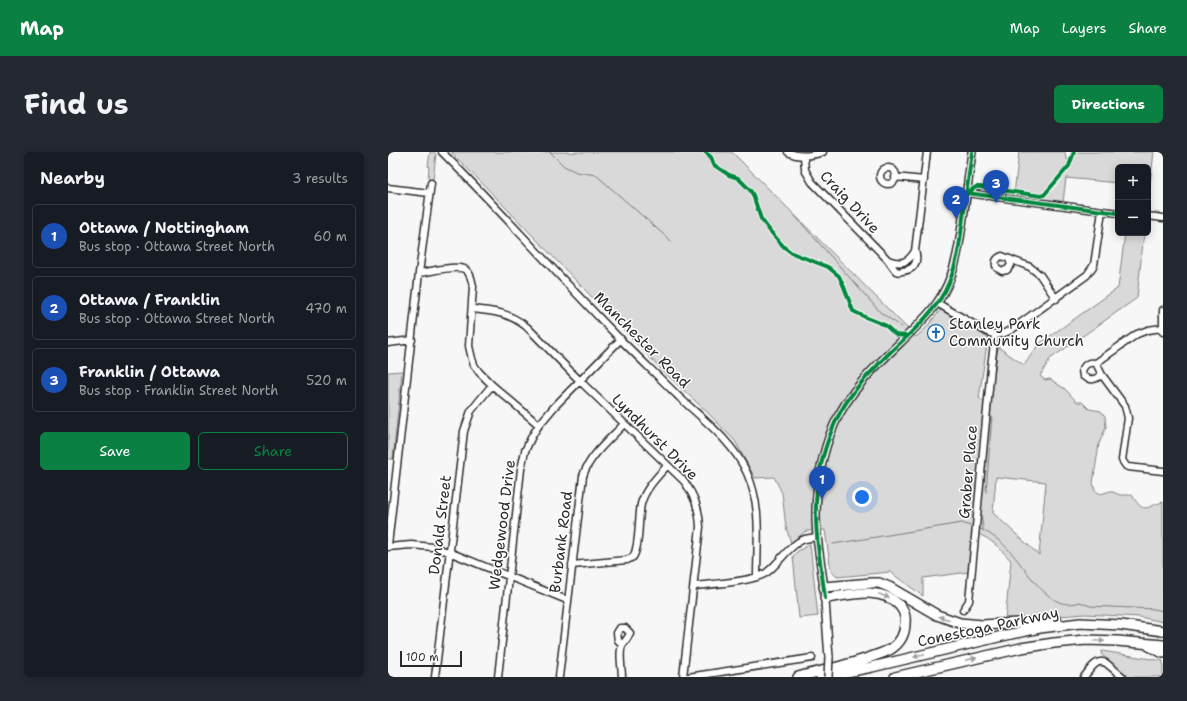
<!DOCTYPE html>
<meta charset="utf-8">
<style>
body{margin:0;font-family:"Shantell Sans",sans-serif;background:#242831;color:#f1f3f6}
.controls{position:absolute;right:12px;top:12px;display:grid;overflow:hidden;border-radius:6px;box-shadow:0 2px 10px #0003}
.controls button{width:36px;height:36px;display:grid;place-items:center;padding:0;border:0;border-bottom:1px solid #363941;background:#171b24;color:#f1f3f6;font:20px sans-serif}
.scale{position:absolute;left:12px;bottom:10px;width:62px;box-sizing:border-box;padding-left:4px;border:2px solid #2b2b2b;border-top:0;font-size:11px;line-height:14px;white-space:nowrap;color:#2b2b2b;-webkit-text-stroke:3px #fff;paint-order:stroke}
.you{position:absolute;left:474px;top:345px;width:14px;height:14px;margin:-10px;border:3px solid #fff;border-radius:50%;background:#1a73e8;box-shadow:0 0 0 6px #1a73e833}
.badge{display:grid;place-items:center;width:26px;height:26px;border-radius:50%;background:#0b8043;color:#fff;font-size:13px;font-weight:700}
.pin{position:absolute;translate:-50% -33px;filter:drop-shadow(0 1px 2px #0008)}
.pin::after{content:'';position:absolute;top:21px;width:14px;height:12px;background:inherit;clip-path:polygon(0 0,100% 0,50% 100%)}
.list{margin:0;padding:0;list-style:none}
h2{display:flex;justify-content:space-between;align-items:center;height:52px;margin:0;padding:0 16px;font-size:17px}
h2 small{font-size:13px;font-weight:400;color:#9ea1a6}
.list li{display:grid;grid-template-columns:26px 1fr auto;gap:12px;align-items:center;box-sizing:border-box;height:64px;margin:0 8px 8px;padding:0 8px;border:1px solid #363941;border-radius:6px}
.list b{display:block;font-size:15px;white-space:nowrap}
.list p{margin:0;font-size:13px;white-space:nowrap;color:#9ea1a6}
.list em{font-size:13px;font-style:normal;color:#9ea1a6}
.actions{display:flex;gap:8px;padding:12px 16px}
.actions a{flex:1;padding:9px 0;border:1px solid #0b8043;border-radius:6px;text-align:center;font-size:14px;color:#0b8043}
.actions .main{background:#0b8043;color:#fff}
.map{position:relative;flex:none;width:775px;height:525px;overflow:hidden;border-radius:6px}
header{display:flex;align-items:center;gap:24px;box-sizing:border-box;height:56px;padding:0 20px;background:#0b8043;color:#fff}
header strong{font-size:19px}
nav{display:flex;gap:22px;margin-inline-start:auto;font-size:14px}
.intro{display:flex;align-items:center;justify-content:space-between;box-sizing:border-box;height:96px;padding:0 24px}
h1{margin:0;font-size:28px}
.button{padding:10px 18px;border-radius:6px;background:#0b8043;color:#fff;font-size:14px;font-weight:700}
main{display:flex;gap:24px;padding:0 24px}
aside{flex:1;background:#171b24;border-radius:6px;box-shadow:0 2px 10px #0003}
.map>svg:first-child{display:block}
.green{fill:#d9d9d9;stroke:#828282;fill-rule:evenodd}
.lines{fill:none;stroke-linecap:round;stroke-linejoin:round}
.stream{stroke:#7b7b7b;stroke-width:1}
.minor-casing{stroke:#2b2b2b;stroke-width:9}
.major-casing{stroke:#2b2b2b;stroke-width:10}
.highway-casing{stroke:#2b2b2b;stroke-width:12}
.minor{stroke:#fff;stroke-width:6}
.major{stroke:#fff;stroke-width:7}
.highway{stroke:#fff;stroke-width:9}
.major-bridge-casing{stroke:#2b2b2b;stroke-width:10;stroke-linecap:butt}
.major-bridge{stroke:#fff;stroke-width:7}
.cycleway-casing{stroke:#fff;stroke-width:6}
.cycleway{stroke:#00873e;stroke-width:4}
.oneway{fill:#a0a0a0}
.labels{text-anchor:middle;stroke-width:3;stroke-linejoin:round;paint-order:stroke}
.street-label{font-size:15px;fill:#2b2b2b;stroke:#fff}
.poi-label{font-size:15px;fill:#2b2b2b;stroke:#fff;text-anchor:start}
</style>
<header>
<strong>Map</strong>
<nav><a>Map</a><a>Layers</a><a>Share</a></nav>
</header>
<div class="intro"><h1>Find us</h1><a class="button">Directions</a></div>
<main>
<aside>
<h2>Nearby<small>3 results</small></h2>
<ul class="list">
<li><span class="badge" style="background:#1a4fb4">1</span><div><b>Ottawa / Nottingham</b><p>Bus stop · Ottawa Street North</p></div><em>60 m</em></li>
<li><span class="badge" style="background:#1a4fb4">2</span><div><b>Ottawa / Franklin</b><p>Bus stop · Ottawa Street North</p></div><em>470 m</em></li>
<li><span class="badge" style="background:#1a4fb4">3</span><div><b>Franklin / Ottawa</b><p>Bus stop · Franklin Street North</p></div><em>520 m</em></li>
</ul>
<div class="actions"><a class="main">Save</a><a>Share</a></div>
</aside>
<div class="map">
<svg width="775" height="525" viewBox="0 0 775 525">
<rect width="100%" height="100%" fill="#f7f7f7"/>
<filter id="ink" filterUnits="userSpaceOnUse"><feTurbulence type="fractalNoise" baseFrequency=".025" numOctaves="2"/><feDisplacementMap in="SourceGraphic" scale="8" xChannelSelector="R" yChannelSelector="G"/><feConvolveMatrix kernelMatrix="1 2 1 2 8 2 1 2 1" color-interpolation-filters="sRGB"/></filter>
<g filter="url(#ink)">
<!-- green -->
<path class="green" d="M42,0H46L48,2L45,28L40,27L41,15L40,14Z
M63,0H344L528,185L538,176L553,157L600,185L591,246L597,251H602L610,195L636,213L651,192L730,136L737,81H756L749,146L662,207L652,224L657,228L662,227L677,237L689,250H694L701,257L713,259L717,264L718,275L711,292L705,331L707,339L713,342L722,339L732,343H744C756,363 757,355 775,350V470L752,465L697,462L617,468L623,409C614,398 599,382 584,381L581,420L535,426V444L502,420L449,425L443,419L437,378L418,379L403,391L398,375L394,341L386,325L367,326L347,289L319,260L276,220L92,29ZM608,325L658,330L651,403L605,361Z
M631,0H677L678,7H682L683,0H766L760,49V15H730V31L678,26L675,50L630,44L626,42Z
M14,219L5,307H0V220Z
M422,392L430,464L411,466L405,404L410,399Z
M714,499L775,509V525H740L713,502Z"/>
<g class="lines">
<!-- stream -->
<path class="stream" d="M162,0L176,14L188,20L208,23L283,89
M407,64L493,161L514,175
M598,340L604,264
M594,366L595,378
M590,376C598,379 612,388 618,395C634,411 650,441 671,450C678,453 686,452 692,450L702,454L766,457L775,459
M445,392L574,371L585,375"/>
<!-- minor casing -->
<g class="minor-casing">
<path id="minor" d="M54,0C115,61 172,126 233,188C252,207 272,226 291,245C316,268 345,290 359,321C374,354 369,390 369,425
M400,0C411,6 423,4 435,0
M416,4L417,18L424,30L500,108C513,113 520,111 527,99L539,0
M492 24a8 8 0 1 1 16 0a8 8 0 1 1-16 0Z
M507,25L536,28
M0,36L41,41
M579,41L730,61
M760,64L775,66
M621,107L623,113L619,118L614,119L609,116C606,111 608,106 614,104L642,115L652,123L668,147
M500,108C502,111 505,116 508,119C510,120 512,120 514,119C526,118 531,110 527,99
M31,121C41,120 70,112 78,118C83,122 84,129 85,135L81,194L84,207L86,213L91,220L104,233L151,273
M549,151L599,180C610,184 613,183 623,178L699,123L706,113L714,59
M84,157C108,160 120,160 139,175L192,229L296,329C307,345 311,356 312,375L295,525
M775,158V180
M0,191L24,188
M708,211L714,223L737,254L740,266L734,308L738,314L740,315L775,319
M714,223C706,228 703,229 695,224L694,218C698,211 701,210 708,211L749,182L760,178L774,176
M0,393L31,121L43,31
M0,395L23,393L45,395L61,400L179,448
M184,413L239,408L245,405C252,394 250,367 253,352C257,337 269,325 279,314
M306,434C324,432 364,430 378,421C391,412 399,395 414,388C419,386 424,386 429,385
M575,458L581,449L603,215L607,183
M234,493L230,488L229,481L232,476H237L242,481C240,486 238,488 235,492C230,499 234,516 234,525
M47,525L76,279L83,259L104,233
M110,525L133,317L137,299L144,284L151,273L167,254L233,187
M171,525L195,324C201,304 222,287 236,272
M300,525L424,506
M696,525C702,518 708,506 718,511L735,525"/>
</g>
<!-- major casing -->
<g class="major-casing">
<path id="major" d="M441,505C439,482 438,459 436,436C433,412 428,388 428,364C428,335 434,300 446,273C461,238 491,211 518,185C529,174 540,164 549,151C567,126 571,96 575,66C578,44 581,22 584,0"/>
</g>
<!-- highway casing -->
<g class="highway-casing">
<path id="highway" d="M436,435L484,431H491L501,435L549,463L572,471L594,473L669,469
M761,494L775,501
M410,525C433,519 457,514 480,506C488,503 496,501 503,497C512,491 517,482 517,471C518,464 515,457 510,452C491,433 460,444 437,446
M433,525L484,515L623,482L652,476L692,471L733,473L775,479
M507,525L633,496L666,491L698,488L729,489L775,493"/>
</g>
<!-- minor -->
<use href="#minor" class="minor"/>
<!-- major -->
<use href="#major" class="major"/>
<!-- highway -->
<use href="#highway" class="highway"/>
<!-- major-bridge casing -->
<g class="major-bridge-casing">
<path id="major-bridge" d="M440,525L441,505"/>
</g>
<!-- major-bridge -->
<use href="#major-bridge" class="major-bridge"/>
<!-- cycleway casing -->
<g class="cycleway-casing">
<path id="cycleway" d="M317,0L323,5L326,13L341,23L350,26L362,38L365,43L373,67L382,79L396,95L404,101L440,115L451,124L456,135L465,159L477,165L497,173L508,183L519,184
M579,41L730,61
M579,41L588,35H592L653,44L656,43L681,14L686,0
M437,446C434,419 428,392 428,365C427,334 434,301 446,273C455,252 470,233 486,217C509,191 540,170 557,139C569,116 572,91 575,66C578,44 581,22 584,0"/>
</g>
<!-- cycleway -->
<use href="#cycleway" class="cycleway"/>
</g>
<!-- one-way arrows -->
<defs><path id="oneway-solid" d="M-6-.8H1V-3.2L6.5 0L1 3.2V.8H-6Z"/></defs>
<g class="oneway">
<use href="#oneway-solid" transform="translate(496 444) rotate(21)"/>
<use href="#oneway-solid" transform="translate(556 466) rotate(-162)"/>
<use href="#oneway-solid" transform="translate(711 489) rotate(2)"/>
<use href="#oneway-solid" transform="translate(531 504) rotate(167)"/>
<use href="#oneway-solid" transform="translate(583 507) rotate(-13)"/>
</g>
</g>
<!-- icons -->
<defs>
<g id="church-ring" transform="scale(0.9)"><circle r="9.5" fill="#fff" stroke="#1f6fb2" stroke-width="1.5"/><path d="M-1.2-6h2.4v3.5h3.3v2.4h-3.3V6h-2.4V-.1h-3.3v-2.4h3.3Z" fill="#1f6fb2"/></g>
</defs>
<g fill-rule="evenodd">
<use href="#church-ring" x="548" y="181"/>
</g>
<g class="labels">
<!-- street labels -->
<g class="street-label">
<text transform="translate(462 50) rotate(47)" y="5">Craig Drive</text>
<text transform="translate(254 188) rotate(45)" y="5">Manchester Road</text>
<text transform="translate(267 285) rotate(45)" y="5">Lyndhurst Drive</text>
<text transform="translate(580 320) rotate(-85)" y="5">Graber Place</text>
<text transform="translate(52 373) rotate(-83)" y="5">Donald Street</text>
<text transform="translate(114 373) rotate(-83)" y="5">Wedgewood Drive</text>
<text transform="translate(173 390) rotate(-83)" y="5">Burbank Road</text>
<text transform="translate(600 475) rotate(-12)" y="5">Conestoga Parkway</text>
</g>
<!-- poi labels -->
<g class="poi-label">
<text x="561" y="177">Stanley Park<tspan x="561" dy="17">Community Church</tspan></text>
</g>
</g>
</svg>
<div class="controls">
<button>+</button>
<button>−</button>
</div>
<div class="scale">100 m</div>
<div class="you"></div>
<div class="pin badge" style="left:434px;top:347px;background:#1a4fb4">1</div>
<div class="pin badge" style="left:568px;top:67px;background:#1a4fb4">2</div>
<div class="pin badge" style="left:608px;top:51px;background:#1a4fb4">3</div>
</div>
</main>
